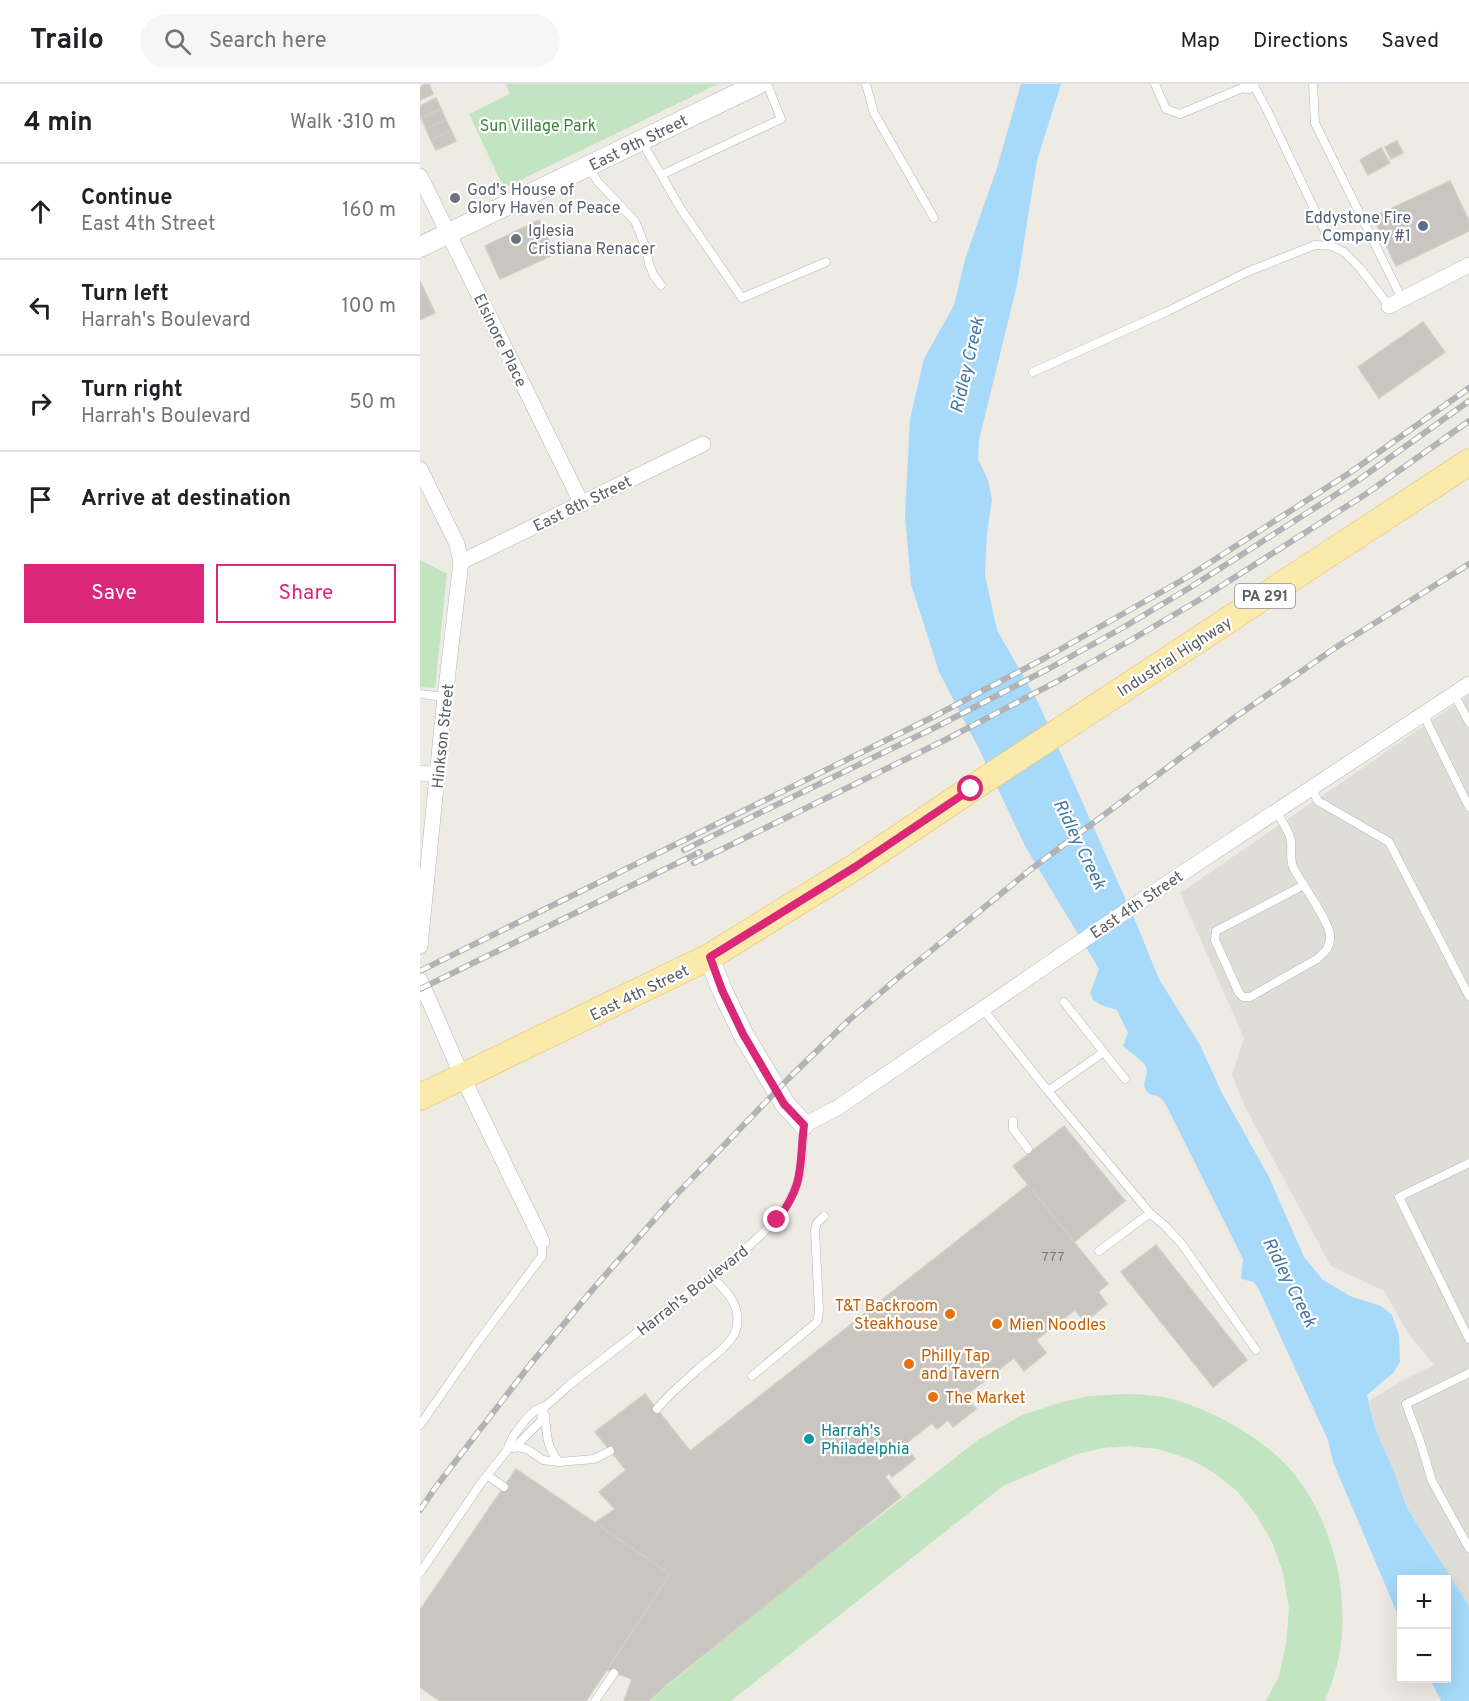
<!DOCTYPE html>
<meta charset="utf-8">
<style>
body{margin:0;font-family:Overpass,sans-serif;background:#f6f6f6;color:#202124}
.controls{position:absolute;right:18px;bottom:18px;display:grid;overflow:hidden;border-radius:0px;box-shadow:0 6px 24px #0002}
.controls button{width:54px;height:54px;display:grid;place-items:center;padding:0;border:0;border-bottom:2px solid #e0e0e0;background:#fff;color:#202124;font:30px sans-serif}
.stop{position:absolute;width:18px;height:18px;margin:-14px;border:4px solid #db2777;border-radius:50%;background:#fff}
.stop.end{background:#db2777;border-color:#fff;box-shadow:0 2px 6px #0008}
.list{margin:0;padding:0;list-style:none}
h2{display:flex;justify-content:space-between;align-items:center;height:78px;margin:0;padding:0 24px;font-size:26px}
h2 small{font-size:20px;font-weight:400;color:#757577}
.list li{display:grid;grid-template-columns:39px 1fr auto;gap:18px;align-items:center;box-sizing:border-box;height:96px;padding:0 24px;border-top:2px solid #e0e0e0}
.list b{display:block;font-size:22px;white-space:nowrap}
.list p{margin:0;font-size:20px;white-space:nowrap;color:#757577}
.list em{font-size:20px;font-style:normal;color:#757577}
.actions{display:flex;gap:12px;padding:18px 24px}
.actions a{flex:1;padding:14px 0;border:2px solid #db2777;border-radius:0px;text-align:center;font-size:21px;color:#db2777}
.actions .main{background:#db2777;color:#fff}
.icon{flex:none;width:33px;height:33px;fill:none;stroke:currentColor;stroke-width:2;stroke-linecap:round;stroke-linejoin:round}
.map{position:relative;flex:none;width:1049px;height:1617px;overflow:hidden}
header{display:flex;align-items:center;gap:36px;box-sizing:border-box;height:84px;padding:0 30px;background:#fff;border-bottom:2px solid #e0e0e0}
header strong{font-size:28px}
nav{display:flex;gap:33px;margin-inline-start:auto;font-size:21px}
.search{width:420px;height:54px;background:#f6f6f6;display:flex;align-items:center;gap:15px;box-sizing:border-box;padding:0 21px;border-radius:33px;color:#757577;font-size:22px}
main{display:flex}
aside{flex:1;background:#fff}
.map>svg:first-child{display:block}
.industrial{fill:#dfddd8}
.green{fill:#c3e4c1}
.water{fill:#a7dafa}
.building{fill:#c9c6c1;stroke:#d2ccc2;stroke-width:1.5}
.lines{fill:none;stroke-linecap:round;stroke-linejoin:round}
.service-casing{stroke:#b4b6ba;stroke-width:9}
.minor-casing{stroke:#b4b6ba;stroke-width:16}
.tertiary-casing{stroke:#b4b6ba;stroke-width:21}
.primary-casing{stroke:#e9bd61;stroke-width:27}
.service{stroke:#fff;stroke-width:8}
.minor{stroke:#fff;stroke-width:15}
.tertiary{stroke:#fff;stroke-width:20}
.primary{stroke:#faeaac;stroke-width:26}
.rail-casing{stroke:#b2b3b4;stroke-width:6}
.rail{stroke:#fff;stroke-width:4;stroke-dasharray:11;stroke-linecap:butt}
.route{stroke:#db2777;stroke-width:8}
.worship-dot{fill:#6b7280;stroke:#fff;stroke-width:2}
.service-dot{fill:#5c6f8a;stroke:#fff;stroke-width:2}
.food-dot{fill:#e8710a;stroke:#fff;stroke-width:2}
.culture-dot{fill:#0f9aa8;stroke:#fff;stroke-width:2}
.labels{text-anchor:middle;stroke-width:4.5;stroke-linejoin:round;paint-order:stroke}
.number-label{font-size:14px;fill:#777a7b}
.shield{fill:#fff;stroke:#8d9092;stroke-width:1.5}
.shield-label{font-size:15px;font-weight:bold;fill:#5c6064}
.park-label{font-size:16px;fill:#3a843a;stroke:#fff}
.street-label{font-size:16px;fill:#5c6064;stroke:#fff}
.worship-label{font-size:16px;fill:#5b616d;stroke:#fff;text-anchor:start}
.service-label{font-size:16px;fill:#4e5e75;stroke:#fff;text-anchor:end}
.food-label{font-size:16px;fill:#c56008;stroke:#fff;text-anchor:start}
.culture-label{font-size:16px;fill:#0d838f;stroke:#fff;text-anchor:start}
.water-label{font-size:18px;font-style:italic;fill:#4276a3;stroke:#fff}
</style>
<header>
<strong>Trailo</strong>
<div class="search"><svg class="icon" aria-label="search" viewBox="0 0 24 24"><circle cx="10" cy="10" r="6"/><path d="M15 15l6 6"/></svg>Search here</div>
<nav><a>Map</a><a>Directions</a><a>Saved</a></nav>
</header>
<main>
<aside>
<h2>4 min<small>Walk · 310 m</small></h2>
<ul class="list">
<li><svg class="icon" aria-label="ahead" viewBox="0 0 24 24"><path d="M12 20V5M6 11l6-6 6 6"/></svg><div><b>Continue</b><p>East 4th Street</p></div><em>160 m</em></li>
<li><svg class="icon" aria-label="left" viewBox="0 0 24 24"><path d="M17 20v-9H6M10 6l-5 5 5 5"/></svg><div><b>Turn left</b><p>Harrah's Boulevard</p></div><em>100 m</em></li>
<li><svg class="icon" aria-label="right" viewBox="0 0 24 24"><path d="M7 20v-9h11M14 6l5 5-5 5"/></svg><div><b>Turn right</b><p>Harrah's Boulevard</p></div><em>50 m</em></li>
<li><svg class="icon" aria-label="arrive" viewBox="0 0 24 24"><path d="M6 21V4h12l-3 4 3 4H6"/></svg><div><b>Arrive at destination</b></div></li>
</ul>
<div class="actions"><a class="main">Save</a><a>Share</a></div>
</aside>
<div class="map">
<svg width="1049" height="1617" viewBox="0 0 1049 1617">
<rect width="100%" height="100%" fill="#eeebe4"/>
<!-- industrial -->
<path class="industrial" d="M1049,611V1522L987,1424L974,1387L955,1344L949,1317L983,1296L1014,1281L988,1249L964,1207L911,1182L825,1023L812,991L824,954L760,809Z"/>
<!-- green -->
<path class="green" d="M86,0H298L84,104L49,30L90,10Z
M0,476L27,490L15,604L0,603Z
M702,1310C720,1310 739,1311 756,1316C798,1329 847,1356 875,1391C911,1437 928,1502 921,1560C919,1579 912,1599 905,1617H846L859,1592L866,1560L869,1525L863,1489L852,1458L837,1432L818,1408L793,1388L769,1375L738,1365L709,1362L683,1364L657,1370L583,1402L311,1617H231L242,1606L366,1505L558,1356L602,1331L642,1318L669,1312Z"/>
<!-- water -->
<path class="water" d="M601,0H641L617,77L597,201L559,356L558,375L568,396L572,415L567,450L565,491L577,546L618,618L717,841L739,895L780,961L802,1009L849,1093L884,1173L903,1196L930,1212L961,1222L972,1231L979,1251L980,1278L974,1288L947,1311L955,1344L974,1387L987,1424L1049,1522V1617H1021L1010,1595L1026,1594V1496H982L981,1538L913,1378L908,1356L839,1206L834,1198L821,1195L823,1175L746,1021C742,1015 739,1011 731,1011C717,1001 730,995 726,983C722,975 710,969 703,962L708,949L697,926L681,921L673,916L670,909L679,885L606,764L560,667L519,588L491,500L485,432L490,335L504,275L534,221L546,172L577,84Z"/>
<!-- building -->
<path class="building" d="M6,0H9L13,10L0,16V3Z
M16,14L21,25L1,34L0,22Z
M21,25L26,36L6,45L1,34Z
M26,36L31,46L11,56L6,45Z
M31,46L36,57L16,66L11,56Z
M977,57L983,69L971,75L965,63Z
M961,64L970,79L948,91L940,76Z
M1030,97L1049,137V147L976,182L953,133Z
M119,136L135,170L80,195L65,162Z
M0,197L15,229L0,236Z
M1003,238L1025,268L959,314L938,283Z
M644,1042L705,1117L654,1158L593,1082Z
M608,1101L688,1200L678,1208L687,1220L665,1238L655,1226L616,1256L626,1269L604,1287L594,1274L545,1312L556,1325L533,1343L528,1336L517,1345L512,1339L484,1361L495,1375L472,1393L469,1389L465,1393L481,1413L246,1601L229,1617H204L212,1595L187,1586L250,1490L175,1439L195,1425L179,1408L206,1386L175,1348L225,1310L270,1367Z
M736,1161L827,1276L793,1303L701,1188Z
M96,1385L250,1490L166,1617H20L0,1603V1526Z"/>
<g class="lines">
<!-- service casing -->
<g class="service-casing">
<path id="service" d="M446,0L454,29L514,134
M735,0L746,25L760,30L827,2
M833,0L847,26L912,162
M893,0L895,39L982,215
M222,58L261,125L322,214L406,178
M168,83L178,98L215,137L226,164L229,180L234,192L241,201
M241,91L361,35L347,0
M613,288L748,227L827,188L895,161L912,162L924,168L940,184L969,222
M0,610L25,613
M1034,610L1049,638
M1003,630L1049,723
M891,704L898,717L969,758L1049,912
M856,727C861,736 869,746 871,757C872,767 869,776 874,785C882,800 909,837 910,851C911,863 905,868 897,875L830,913H823L819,909L795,856L796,847L884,801
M644,918L705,995
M563,925L628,1007L730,1129L745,1142L761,1159L836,1266
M628,1007L684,968
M593,1037V1045L608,1065
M1049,1079L979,1113L1049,1255
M679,1167L730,1129
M1049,1289L986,1320L1000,1357L1012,1397L1049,1464
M332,1292L397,1238L399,1227L395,1146L397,1139L404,1132
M237,1325C251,1308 267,1295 284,1280C293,1273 304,1265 311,1255C317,1248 318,1238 317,1229C314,1213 301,1202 290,1191
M125,1331C127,1351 126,1362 139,1378
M0,1341L57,1259L122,1172V1157
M96,1363L107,1365L123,1376L139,1378L174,1375L190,1367
M94,1364L121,1337L124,1324
M67,1391L84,1403
M0,1489L61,1399L88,1365C89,1355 109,1329 118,1325C121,1323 124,1323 127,1321C134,1315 141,1309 148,1302L330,1161C354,1139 375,1118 381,1085C383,1071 382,1056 384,1042
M175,1617L194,1589"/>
</g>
<!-- minor casing -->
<g class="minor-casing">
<path id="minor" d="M827,2L831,0
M0,92L162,420
M969,222L1049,181
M0,385L37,460L41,478L25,613L0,862
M41,478L283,360
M0,689L18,691
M0,896L43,994L122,1157
M384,1041L417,1024L740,804L1049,600"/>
</g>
<!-- tertiary casing -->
<g class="tertiary-casing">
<path id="tertiary" d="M0,163L338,0
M289,873L302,906L323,950L365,1020L384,1041"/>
</g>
<!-- primary casing -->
<g class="primary-casing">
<path id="primary" d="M0,1013L289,873L435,783L551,705L1049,378"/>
</g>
<!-- service -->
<use href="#service" class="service"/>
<!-- minor -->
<use href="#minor" class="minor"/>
<!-- tertiary -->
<use href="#tertiary" class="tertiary"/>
<!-- primary -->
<use href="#primary" class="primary"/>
<!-- rail casing -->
<g class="rail-casing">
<path id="rail" d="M264,766L518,642L630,584L704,543L771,503L937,397L1049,317
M274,779L525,656L638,597L711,556L779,516L946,410L1049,337
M0,887L513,633L625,574L766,494L931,388L1049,304
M0,905L280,768
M0,1426L15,1404L109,1282L173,1205L257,1110L370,993L429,936L480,892L610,786L814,634L915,564L1049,480"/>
</g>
<!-- rail -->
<use href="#rail" class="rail"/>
</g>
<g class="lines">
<!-- route -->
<path class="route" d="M357,1136C385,1100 379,1083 384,1041L364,1020L323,950L302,906L290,873L435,783L551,705"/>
</g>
<!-- markers -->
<g class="worship-dot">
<circle cx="35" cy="114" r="6"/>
<circle cx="96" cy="155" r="6"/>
</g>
<circle class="service-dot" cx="1003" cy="142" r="6"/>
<g class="food-dot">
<circle cx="530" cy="1230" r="6"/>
<circle cx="577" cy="1240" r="6"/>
<circle cx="489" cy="1280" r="6"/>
<circle cx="513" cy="1313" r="6"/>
</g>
<circle class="culture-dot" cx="389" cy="1355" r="6"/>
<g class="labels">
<!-- number labels -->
<g class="number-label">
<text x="633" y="1177">777</text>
</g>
<!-- shield labels -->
<rect class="shield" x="815" y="500" width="60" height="24" rx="4.5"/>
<g class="shield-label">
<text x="845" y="517">PA 291</text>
</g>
<!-- park labels -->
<g class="park-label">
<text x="118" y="47">Sun Village Park</text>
</g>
<!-- street labels -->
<g class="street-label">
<text transform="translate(218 58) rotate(-26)" y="6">East 9th Street</text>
<text transform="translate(81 256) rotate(64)" y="6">Elsinore Place</text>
<text transform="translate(162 419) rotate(-26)" y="6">East 8th Street</text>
<text transform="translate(754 572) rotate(-33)" y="6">Industrial Highway</text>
<text transform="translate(22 652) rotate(-84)" y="6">Hinkson Street</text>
<text transform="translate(716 820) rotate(-34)" y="6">East 4th Street</text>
<text transform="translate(219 908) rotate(-26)" y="6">East 4th Street</text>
<text transform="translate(272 1206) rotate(-38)" y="6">Harrah's Boulevard</text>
</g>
<!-- worship labels -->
<g class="worship-label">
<text x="47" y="111">God's House of<tspan x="47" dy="18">Glory Haven of Peace</tspan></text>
<text x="108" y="152">Iglesia<tspan x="108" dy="18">Cristiana Renacer</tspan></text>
</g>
<!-- service labels -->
<g class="service-label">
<text x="991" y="139">Eddystone Fire<tspan x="991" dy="18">Company #1</tspan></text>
</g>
<!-- food labels -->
<g class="food-label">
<text x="518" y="1227" text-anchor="end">T&amp;T Backroom<tspan x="518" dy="18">Steakhouse</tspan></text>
<text x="589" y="1246">Mien Noodles</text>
<text x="501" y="1277">Philly Tap<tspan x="501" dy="18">and Tavern</tspan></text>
<text x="525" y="1319">The Market</text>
</g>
<!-- culture labels -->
<g class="culture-label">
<text x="401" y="1352">Harrah's<tspan x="401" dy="18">Philadelphia</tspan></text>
</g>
<!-- water labels -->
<g class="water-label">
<text transform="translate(547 281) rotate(-77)" y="6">Ridley Creek</text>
<text transform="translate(660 760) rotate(64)" y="6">Ridley Creek</text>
<text transform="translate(870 1198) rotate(63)" y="6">Ridley Creek</text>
</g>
</g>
</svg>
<div class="controls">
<button>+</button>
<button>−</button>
</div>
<div class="stop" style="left:551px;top:705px"></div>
<div class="stop end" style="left:357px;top:1136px"></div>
</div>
</main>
